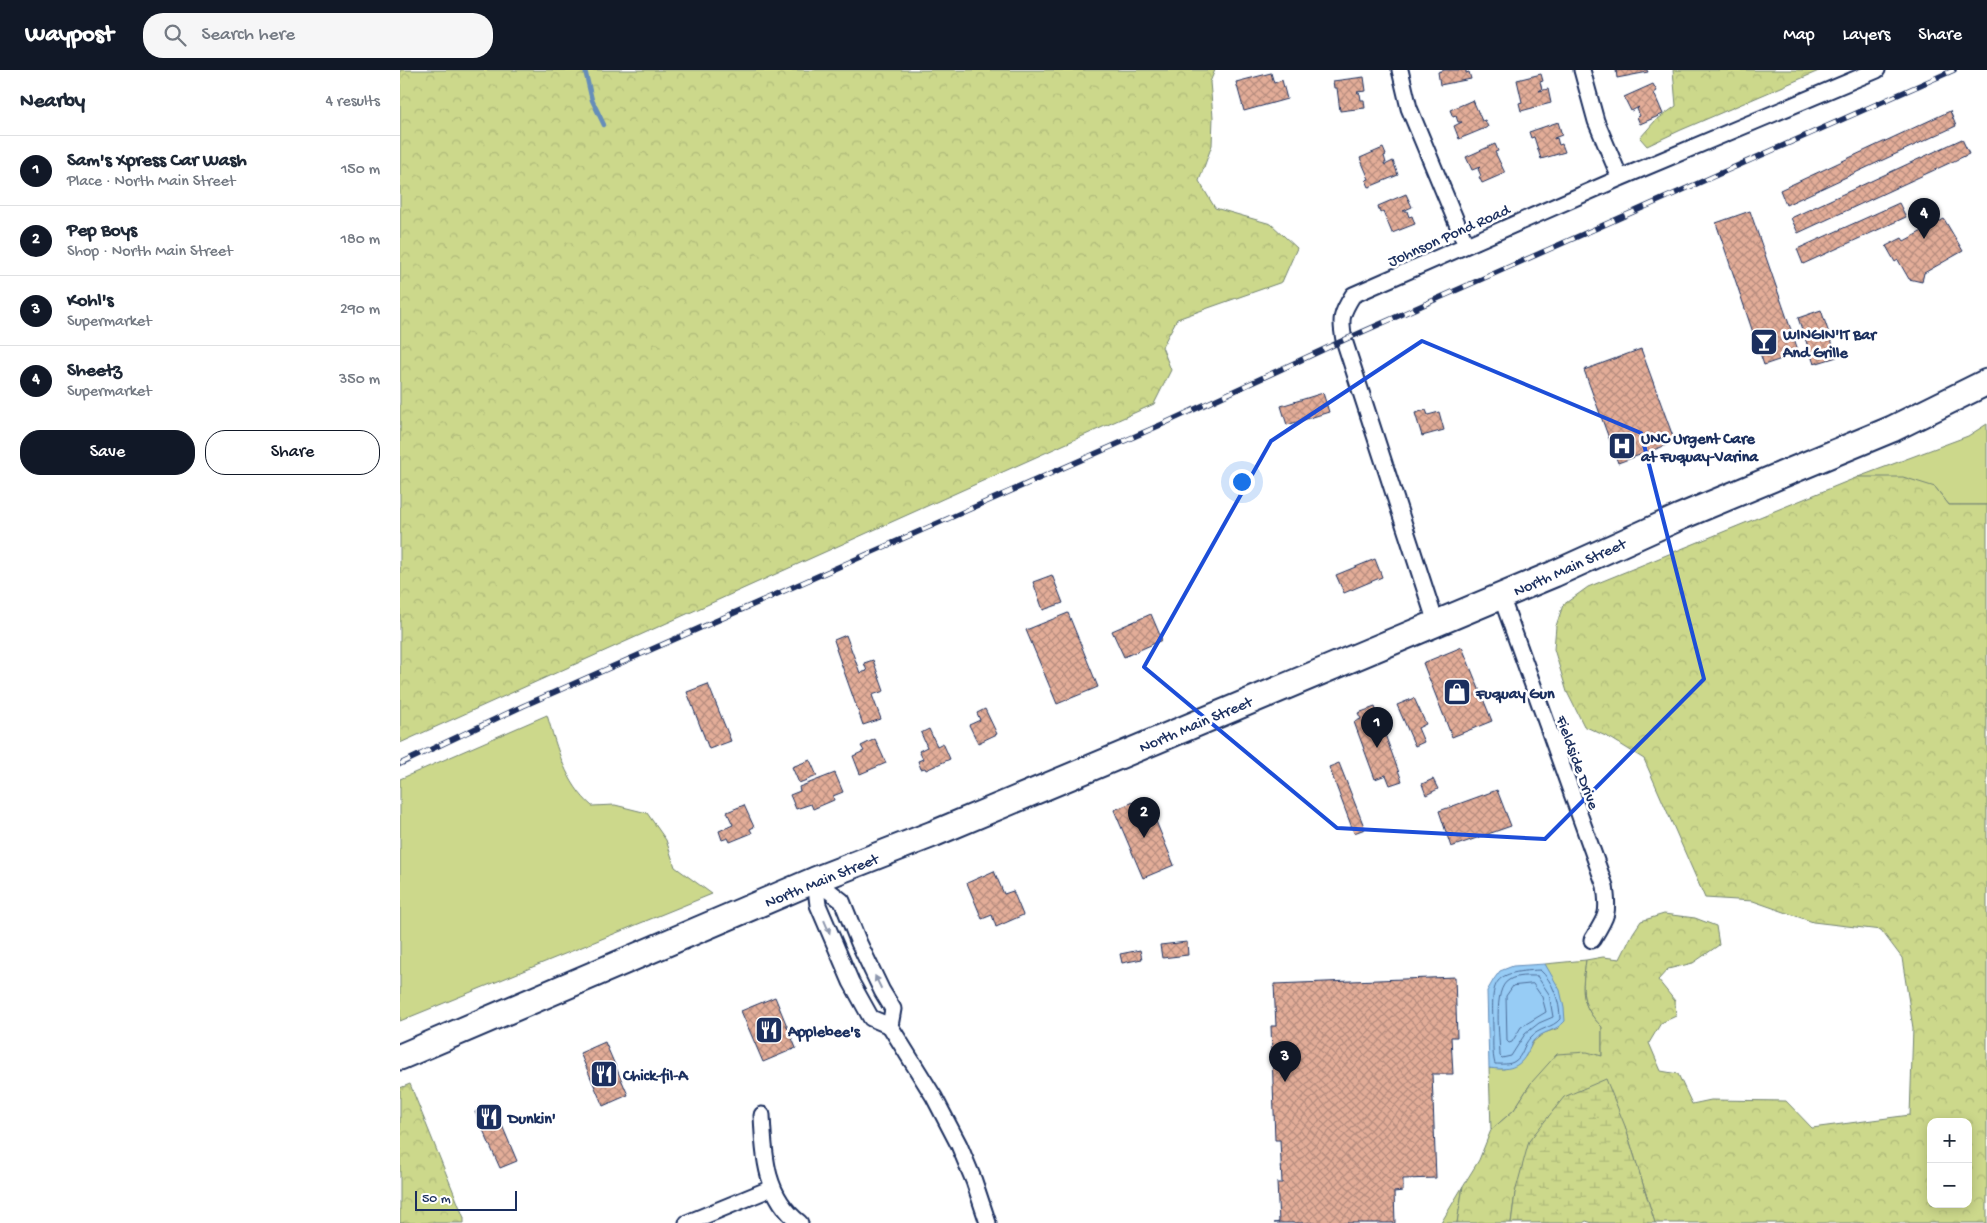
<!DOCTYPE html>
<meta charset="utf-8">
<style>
body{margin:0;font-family:"Gochi Hand",sans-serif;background:#f6f6f7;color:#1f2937}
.controls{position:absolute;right:15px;bottom:15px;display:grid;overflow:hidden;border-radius:10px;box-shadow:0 2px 12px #0003}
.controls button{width:45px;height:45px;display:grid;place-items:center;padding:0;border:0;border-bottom:1px solid #e0e1e3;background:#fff;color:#1f2937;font:25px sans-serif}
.scale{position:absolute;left:15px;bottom:12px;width:102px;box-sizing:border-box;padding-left:5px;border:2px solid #1b2f5e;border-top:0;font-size:14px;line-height:18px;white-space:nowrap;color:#1b2f5e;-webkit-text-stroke:4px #fff;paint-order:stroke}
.you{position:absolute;left:841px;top:411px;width:18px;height:18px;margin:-12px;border:4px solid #fff;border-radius:50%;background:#1a73e8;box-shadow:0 0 0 8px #1a73e833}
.badge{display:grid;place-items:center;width:32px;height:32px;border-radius:50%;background:#111827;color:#fff;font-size:16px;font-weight:700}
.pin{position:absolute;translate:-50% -41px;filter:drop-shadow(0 1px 2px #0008)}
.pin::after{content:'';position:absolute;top:26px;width:18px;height:15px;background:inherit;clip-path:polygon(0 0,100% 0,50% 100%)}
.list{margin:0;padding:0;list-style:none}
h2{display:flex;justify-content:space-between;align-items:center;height:65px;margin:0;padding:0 20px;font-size:21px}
h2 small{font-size:16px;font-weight:400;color:#747a83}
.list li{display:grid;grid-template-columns:32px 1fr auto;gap:15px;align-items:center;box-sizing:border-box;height:70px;padding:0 20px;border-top:1px solid #e0e1e3}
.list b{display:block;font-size:19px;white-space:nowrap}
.list p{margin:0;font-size:16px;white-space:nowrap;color:#747a83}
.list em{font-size:16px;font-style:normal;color:#747a83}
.actions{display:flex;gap:10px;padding:15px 20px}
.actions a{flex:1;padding:11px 0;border:1px solid #111827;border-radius:20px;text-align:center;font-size:18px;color:#111827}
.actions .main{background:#111827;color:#fff}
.icon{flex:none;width:28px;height:28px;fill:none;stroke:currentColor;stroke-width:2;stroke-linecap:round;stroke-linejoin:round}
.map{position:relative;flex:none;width:1587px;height:1153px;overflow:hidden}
header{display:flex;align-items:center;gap:30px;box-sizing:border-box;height:70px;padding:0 25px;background:#111827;color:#fff}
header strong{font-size:24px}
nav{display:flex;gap:28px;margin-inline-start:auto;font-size:18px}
.search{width:350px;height:45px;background:#f6f6f7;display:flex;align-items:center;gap:12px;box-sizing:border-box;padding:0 18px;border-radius:20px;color:#747a83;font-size:19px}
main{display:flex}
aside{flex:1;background:#fff}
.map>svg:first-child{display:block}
.grass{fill:#ccd88b;stroke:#748474}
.forest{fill:url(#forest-crowns);stroke:#748474;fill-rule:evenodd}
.wetland{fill:url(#wetland-marsh);stroke:#748474}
.water{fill:#97ccf5;stroke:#658db9}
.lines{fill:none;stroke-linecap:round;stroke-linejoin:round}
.shore{stroke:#4d6e9a;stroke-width:1}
.stream{stroke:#658db9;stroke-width:4.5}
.building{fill:url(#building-cross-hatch);stroke:#1b2f5e}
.minor-casing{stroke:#1b2f5e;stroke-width:19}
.trunk-casing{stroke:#1b2f5e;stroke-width:29}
.minor{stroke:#fff;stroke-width:15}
.trunk{stroke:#fff;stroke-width:25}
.rail-casing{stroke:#1b2f5e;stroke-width:5.5}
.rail{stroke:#fff;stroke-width:4;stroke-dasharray:11;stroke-linecap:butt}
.oneway{fill:#8d97ae}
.marked{fill:none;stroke:#1d4ed8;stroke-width:4;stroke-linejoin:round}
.labels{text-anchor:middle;stroke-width:5;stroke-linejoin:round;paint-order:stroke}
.street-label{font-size:16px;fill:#1b2f5e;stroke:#fff}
.poi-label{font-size:16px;font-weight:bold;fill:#1b2f5e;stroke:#fff;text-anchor:start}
</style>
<header>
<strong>Waypost</strong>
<div class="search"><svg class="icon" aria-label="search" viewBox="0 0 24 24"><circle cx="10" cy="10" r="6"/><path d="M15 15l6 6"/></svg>Search here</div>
<nav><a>Map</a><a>Layers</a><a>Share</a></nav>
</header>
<main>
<aside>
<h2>Nearby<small>4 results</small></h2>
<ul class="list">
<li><span class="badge">1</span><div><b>Sam's Xpress Car Wash</b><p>Place · North Main Street</p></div><em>150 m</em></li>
<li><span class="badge">2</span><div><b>Pep Boys</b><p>Shop · North Main Street</p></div><em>180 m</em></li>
<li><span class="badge">3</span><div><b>Kohl's</b><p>Supermarket</p></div><em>290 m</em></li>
<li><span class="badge">4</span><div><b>Sheetz</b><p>Supermarket</p></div><em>350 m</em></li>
</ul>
<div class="actions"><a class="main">Save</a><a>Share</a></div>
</aside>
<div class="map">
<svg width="1587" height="1153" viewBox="0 0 1587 1153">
<defs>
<pattern id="forest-crowns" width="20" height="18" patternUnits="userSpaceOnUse" patternTransform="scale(1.25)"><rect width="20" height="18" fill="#ccd88b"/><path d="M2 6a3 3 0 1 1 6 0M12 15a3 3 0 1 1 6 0" fill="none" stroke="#afba7a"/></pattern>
<pattern id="wetland-marsh" width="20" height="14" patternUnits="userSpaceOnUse" patternTransform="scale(1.25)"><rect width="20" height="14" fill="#ccd88b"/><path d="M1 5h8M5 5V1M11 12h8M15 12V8" fill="none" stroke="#afba7a"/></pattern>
<pattern id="building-cross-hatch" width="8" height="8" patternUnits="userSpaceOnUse" patternTransform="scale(1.25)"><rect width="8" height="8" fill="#e3ad98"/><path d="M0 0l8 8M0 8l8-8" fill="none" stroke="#b78d7f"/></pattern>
</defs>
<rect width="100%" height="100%" fill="#fff"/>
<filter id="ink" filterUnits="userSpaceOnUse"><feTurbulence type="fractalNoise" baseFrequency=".02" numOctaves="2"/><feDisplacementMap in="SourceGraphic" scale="10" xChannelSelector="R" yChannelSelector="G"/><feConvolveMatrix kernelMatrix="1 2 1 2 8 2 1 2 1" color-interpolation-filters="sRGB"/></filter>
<g filter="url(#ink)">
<!-- grass -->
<path class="grass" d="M1587,354V435H1549L1535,417L1458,407L1568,366Z
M147,645C157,678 166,714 192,736L215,735L247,743L266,770L275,797L312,824L0,951V709Z
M1186,890C1182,920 1179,934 1202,957V986L1131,1013L1114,1040L1091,1060L1089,998L1104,999L1125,987L1133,972L1144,963L1159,958L1150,906L1145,894Z
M1063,1116L1057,1153H1041Z"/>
<!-- forest -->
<path class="forest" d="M0,0H815L810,12L813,47L812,75L799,111L815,138L871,154L897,178L882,212L777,249L762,277L771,300L754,334L0,673Z
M1273,0H1421L1281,60L1247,76L1240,68L1255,51L1276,36Z
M1458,407H1503L1535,417L1549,435H1587V1153H1255L1225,1056L1115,1123L1111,1153H1057L1063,1116L1079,1090L1091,1060L1114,1040L1131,1013L1157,984L1187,982L1202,986V957C1179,934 1182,920 1186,890L1203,887L1220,889L1233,863L1241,851L1264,844L1295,848L1316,856L1319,875L1293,893L1268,899L1258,910L1275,931L1276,946L1261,953L1249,973L1261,1001L1278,1004L1292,1034L1311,1030L1386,1031L1412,1058L1510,1045L1513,958L1502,888L1481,860L1413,852L1353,831L1305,828L1244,689L1212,669L1184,656L1167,622L1154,579L1156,556L1163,535L1188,517ZM1531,1052H1568V1134H1531Z
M10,1014L64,1148V1153H0V1018Z"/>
<!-- wetland -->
<path class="wetland" d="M1206,1009L1225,1056L1255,1153H1192L1186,1151L1183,1153H1111L1115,1123L1129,1071L1164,1027Z"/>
<!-- water -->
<path class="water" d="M1145,894L1160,920L1164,938L1165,951C1157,961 1142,961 1133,971C1130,975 1129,981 1126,985C1118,1000 1104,1000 1089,998L1087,921L1094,909L1100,901L1113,896Z"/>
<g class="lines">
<!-- shore -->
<path class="shore" d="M1140,900C1153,911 1160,932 1160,949C1153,958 1138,958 1130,968C1123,975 1123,986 1115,991C1110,995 1101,994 1095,994C1092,984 1093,969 1093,959C1092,912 1089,902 1140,900Z
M1137,906L1149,924L1153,947L1139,953L1125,964L1111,986L1102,988L1100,986C1100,968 1092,919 1109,910C1117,905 1128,906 1137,906Z
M1133,914L1142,927L1146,942L1121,957L1112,972L1109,973L1107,971L1106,926L1113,916Z"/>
<!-- stream -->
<path class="stream" d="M185,0L192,30L204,55"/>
</g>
<!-- building -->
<path class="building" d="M1045,0H1066V3L1069,2L1071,9L1040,15L1038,2Z
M1216,0H1247L1248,2L1217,8Z
M871,3L874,13L882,10L887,29L844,41L836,12Z
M1141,4L1143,11L1140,12L1142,19L1139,21L1148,19L1151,33L1121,41L1119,33L1122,32L1117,10Z
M964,7L966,21L957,22L960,24L961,30H964L965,38L940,41L937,18H934L933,11Z
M1253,14L1257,21L1254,23L1263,44L1240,54L1237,47L1240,46L1237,39L1239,37L1231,41L1224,27Z
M1073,30L1082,51L1085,50L1088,57L1059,69L1054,56L1062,52H1058L1056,46L1053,47L1050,40Z
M1550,41L1556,56L1386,135L1380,120Z
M1158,52L1162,65L1154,68V69L1157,68L1159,75L1162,74L1165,82L1141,89L1134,67L1131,68L1129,62Z
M1562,69L1569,84L1398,163L1391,148Z
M1095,74L1098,81L1095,82L1105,103L1082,113L1079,107L1081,106L1078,99L1080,97L1072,100L1066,87Z
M983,78L986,85L984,86L986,93H984L985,95L993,91L998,105L969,117L966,110L969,109L960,88Z
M1006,124L1012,137L1003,141H1007L1009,147L1012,146L1015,154L992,163L983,141L980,143L978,136Z
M1499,133L1506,147L1403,194L1397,179Z
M1350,141L1399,283L1364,295L1316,153Z
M1544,149L1563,181L1524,203L1522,212L1509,209L1498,190L1495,192L1486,176L1502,168L1504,171Z
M1421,240L1437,287L1414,294L1398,248Z
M1241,279L1275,372L1218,393L1184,300Z
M923,323L929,342L887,355L881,336Z
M1026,340L1028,345L1039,342L1044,360L1022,366L1015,343Z
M975,489L982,507L944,523L936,505Z
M652,505L663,533L643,540L633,512Z
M668,543L698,617L657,634L626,560Z
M751,544L762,570L724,587L712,561Z
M446,565L460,603L467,601L464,593L473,590L484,621L472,625L481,649L463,655L436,579H437L434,570Z
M1062,577L1092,651L1052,667L1023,593Z
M308,614L331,671L309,679L287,622Z
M1014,628L1026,654L1018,658L1024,672L1015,676L997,635Z
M975,637L1002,711L990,715L986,705L975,709L954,652L961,649L958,643Z
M585,639L597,664L578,673L569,655L580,650L577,643Z
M529,659L537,676L543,673L550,689L526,700L525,698L521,699L518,691L523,689L519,681L527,677L521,663Z
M475,669L486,693L460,704L453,686L464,681L461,676Z
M410,690L417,706L399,713L392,697Z
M939,693L965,759L954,763L929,697Z
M435,703L443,722L433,726L434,730L413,739L411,734L396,739L390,725L400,721L399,717Z
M1033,709L1038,719L1026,725L1022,714Z
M1097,720L1111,756L1051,777L1039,741Z
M746,727L774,795L743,808L714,740Z
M344,735L354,757L350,759L352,763L330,772L328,768L322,770L319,761L333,755L327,742Z
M594,801L604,824L613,821L623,845L596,857L592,845L582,849L567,813Z
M787,872L788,885L762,888L760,875Z
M740,880L742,889L722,893L720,884Z
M1055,907L1057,967H1051L1053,1004H1032L1036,1108L1003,1109V1121L994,1122L995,1153H874L879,1152L877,1113H882L880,1070H875L871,956H876L874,914Z
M375,927L396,978L363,992L341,941Z
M205,972L228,1025L203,1036L180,983Z
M93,1034L117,1091L100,1098L75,1042Z"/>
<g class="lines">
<!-- minor casing -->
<g class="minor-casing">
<path id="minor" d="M1000,0L1009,38L1066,175
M1182,0L1196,51L1220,108
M1101,526L1205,816C1209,844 1207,846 1192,870
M1036,553L944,270C940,249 941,244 953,225L1220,108L1477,0
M415,810L418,835L451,912L471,948L490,956L534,1027L559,1075L574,1111L588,1153
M415,810L442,831L459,873L482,921L493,939L490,956
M362,1045C364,1086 365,1126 400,1153
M287,1153L372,1118"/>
</g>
<!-- trunk casing -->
<g class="trunk-casing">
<path id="trunk" d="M0,987L415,810L533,764L1154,504L1280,447L1492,359L1587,312"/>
</g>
<!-- minor -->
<use href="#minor" class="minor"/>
<!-- trunk -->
<use href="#trunk" class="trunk"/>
<!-- rail casing -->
<g class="rail-casing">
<path id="rail" d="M0,694L123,636L765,353L944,270L1554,0"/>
</g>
<!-- rail -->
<use href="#rail" class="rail"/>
</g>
<!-- one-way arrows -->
<defs><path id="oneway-solid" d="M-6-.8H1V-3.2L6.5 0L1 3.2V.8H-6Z" transform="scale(1.25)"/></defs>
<g class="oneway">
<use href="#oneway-solid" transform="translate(427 857) rotate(67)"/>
<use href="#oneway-solid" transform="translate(478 912) rotate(-116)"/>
</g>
</g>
<!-- marked area -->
<path class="marked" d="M1022,271L1241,363L1304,609L1145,769L937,758L744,597L871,371Z"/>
<!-- icons -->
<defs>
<g id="bar-square" transform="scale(1.4375)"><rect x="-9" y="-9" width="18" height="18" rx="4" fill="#1b2f5e" stroke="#fff"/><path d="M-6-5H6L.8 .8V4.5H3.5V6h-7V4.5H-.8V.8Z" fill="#fff"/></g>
<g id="hospital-square" transform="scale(1.4375)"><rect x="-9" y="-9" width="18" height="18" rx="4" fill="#1b2f5e" stroke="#fff"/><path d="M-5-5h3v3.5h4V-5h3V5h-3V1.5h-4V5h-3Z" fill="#fff"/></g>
<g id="shop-square" transform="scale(1.4375)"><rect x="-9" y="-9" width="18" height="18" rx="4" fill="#1b2f5e" stroke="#fff"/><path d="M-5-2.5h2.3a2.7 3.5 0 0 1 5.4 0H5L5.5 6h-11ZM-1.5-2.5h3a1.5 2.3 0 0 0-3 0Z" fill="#fff"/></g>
<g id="restaurant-square" transform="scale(1.4375)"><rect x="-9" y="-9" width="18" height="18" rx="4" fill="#1b2f5e" stroke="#fff"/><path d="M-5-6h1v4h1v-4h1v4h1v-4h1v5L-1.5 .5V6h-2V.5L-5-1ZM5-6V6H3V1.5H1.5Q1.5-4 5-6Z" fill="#fff"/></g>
</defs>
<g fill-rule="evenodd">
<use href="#bar-square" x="1364" y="272"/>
<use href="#hospital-square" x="1222" y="376"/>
<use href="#shop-square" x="1057" y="622"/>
<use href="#restaurant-square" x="369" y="960"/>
<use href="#restaurant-square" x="204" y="1004"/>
<use href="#restaurant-square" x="89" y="1047"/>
</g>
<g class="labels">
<!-- street labels -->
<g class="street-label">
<text transform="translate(1048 164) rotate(-24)" y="6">Johnson Pond Road</text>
<text transform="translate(1169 496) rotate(-24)" y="6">North Main Street</text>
<text transform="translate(795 653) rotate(-23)" y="6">North Main Street</text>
<text transform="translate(1179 692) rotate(70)" y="6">Fieldside Drive</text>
<text transform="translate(421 809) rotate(-22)" y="6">North Main Street</text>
</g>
<!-- poi labels -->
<g class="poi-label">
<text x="1383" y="269">WINGIN'IT Bar<tspan x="1383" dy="18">And Grille</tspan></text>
<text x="1241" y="373">UNC Urgent Care<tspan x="1241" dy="18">at Fuquay-Varina</tspan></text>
<text x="1076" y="628">Fuquay Gun</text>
<text x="388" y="966">Applebee's</text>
<text x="223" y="1010">Chick-fil-A</text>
<text x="108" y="1053">Dunkin'</text>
</g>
</g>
</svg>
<div class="controls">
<button>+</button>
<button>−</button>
</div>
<div class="scale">50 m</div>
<div class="you"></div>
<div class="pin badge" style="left:977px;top:678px">1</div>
<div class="pin badge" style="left:744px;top:768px">2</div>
<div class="pin badge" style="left:885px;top:1012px">3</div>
<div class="pin badge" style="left:1524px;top:169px">4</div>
</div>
</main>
